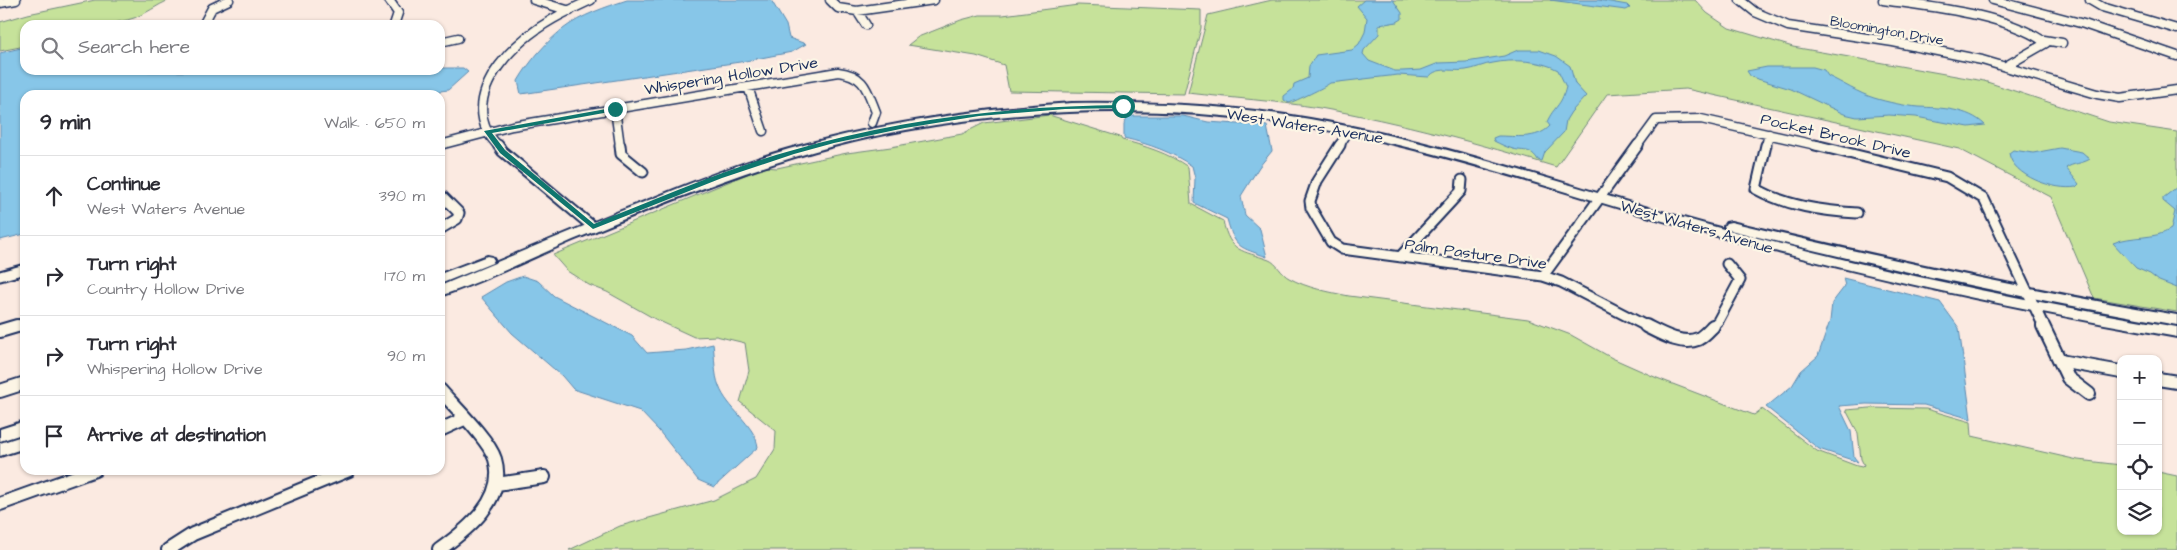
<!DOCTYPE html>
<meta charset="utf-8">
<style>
body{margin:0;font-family:"Architects Daughter",sans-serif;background:#f2f2f3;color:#2b2b33}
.controls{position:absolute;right:15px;bottom:15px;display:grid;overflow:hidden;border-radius:10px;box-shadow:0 1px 4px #0004}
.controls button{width:45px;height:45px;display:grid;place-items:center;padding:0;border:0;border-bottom:1px solid #e1e1e2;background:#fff;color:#2b2b33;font:25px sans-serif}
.stop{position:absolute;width:15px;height:15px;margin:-11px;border:4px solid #0f766e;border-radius:50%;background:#fff}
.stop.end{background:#0f766e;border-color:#fff;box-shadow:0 1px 5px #0008}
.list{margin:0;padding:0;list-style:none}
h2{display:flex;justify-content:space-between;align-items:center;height:65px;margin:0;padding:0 20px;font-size:21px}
h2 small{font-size:16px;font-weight:400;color:#7c7c81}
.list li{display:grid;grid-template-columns:32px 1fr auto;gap:15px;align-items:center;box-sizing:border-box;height:80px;padding:0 20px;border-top:1px solid #e1e1e2}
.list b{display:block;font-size:19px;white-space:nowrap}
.list p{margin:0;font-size:16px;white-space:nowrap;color:#7c7c81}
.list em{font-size:16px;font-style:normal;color:#7c7c81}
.icon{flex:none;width:28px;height:28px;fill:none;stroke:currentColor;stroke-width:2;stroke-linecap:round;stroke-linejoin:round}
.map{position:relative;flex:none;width:2177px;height:550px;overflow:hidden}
.search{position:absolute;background:#fff;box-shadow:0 1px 4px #0004;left:20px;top:20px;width:425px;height:55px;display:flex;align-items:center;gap:12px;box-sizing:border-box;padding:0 18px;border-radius:15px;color:#7c7c81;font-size:19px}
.panel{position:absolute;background:#fff;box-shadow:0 1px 4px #0004;left:20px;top:90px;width:425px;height:385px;border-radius:15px}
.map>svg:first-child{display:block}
.green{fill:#c6e29a;stroke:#70887c}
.water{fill:#87c6e8;stroke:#5c8ab1}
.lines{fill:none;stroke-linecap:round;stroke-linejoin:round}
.street-far2-casing{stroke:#1b2f5e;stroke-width:11}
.street-far1-casing{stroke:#1b2f5e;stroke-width:13}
.street-casing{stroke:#1b2f5e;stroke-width:16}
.secondary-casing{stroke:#1b2f5e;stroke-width:4}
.street-far2{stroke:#fcf5e5;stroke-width:8}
.street-far1{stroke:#fcf5e5;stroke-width:9}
.street{stroke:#fcf5e5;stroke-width:12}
.secondary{fill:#fcf5e5;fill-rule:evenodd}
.route{fill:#0f766e}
.labels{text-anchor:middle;stroke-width:4.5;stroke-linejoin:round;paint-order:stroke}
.far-street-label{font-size:14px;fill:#1b2f5e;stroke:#fcf5e5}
.street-label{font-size:16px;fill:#1b2f5e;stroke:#fcf5e5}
</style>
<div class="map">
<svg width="2177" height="550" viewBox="0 0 2177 550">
<rect width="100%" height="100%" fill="#fbeae1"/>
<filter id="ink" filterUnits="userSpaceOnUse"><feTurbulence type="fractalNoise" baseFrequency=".02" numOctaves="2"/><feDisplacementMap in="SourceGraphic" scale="10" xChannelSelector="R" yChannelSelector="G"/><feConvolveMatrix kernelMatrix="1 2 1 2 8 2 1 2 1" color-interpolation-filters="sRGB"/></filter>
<g filter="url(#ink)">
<!-- green -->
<path class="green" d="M95,0H169C157,5 146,14 134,18C100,29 61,25 25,25V46L0,51V22L28,14Z
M1272,0H1695L1707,13L1729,28L1793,47L1984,81L2109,122L2177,132V312L2094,298L2051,197L1959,149L1686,89L1607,94L1556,167C1478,143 1400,122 1320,108C1276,101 1231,98 1188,93L1208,15Z
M1078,5L1201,10V28L1184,94L1009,91L1004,65L976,56L908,45L918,37L961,20L980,15H1003Z
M1049,115L1120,137L1122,140C1145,146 1168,153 1188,167L1191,204L1223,221C1230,253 1242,250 1269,260C1277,263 1281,274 1289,278C1307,288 1329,292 1349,296L1528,319L1571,335L1612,358L1657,378L1754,415L1762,409L1817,451L1857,466L1862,467L1864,465L1861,459L1858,433L1846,410L1870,408L1926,409L1971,422L1972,436L2078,460L2121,465V531H2158V472L2177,476V550H569L620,526L714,500L756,479L775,449L776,431L740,402L749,371L745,343L716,336L694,337L655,319L607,292L589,285L567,271L553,255L764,167L777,168L847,153L891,147L962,134L984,123Z"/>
<!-- water -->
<path class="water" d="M627,0H771L786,25L789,38L806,44L792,52L740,62L521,94L518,81C529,62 546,42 563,29C581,15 606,7 627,0Z
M1364,0H1393L1402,13V19L1397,22L1379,25V34L1364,50L1363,54L1369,61L1395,71H1402L1421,70L1439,63L1466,62L1504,56L1518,50H1539L1556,56L1570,66L1575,84L1586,96L1571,112L1566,120L1564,132L1545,152L1542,161L1538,160C1531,148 1525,152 1513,149C1506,147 1500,144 1494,141L1493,138L1498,136C1515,136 1537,140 1550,126L1547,122C1554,106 1561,107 1566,87L1558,70C1541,60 1512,59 1493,63C1484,64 1475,69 1466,70C1454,72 1437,66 1429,77L1398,75L1330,83C1325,87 1296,101 1289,103L1284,100V96L1293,89L1294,84L1308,78L1309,66L1316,55L1352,50L1359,44L1365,32L1367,18L1357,6Z
M1550,0H1599L1627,5L1630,8L1626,10Z
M25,47V70H127V72L440,70V68H463L468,72L448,90L409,95H25V234L0,240V53Z
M1767,67H1813L1824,70L1828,76C1843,83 1858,93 1874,98C1887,102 1905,106 1919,107C1941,108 1968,108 1985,125L1969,127L1916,117L1889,115L1857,117L1844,114L1791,89L1751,77L1747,71Z
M1128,116H1183L1208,122L1267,126L1272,151L1259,167L1241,196L1245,215L1260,229L1267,257C1240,247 1235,249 1227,219L1194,203L1195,178L1192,166C1172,152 1149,144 1124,138V124Z
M2060,148L2082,152L2090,159C2082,164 2073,163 2066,168L2079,184L2076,187C2055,191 2012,176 2009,153L2013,150L2033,153Z
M2177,187V288L2159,281L2150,274L2136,268L2113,243C2131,235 2155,240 2171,229L2175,211L2163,201V198Z
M523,276L538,281L554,296L632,336L647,353L686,350L713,344C715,357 714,374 719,386C727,409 755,424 758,447L714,487L698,480L659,431L640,411L573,389L562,376L512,333L481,297L506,282Z
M1843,278L1940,302L1959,328L1971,419L1924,405L1866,404L1839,406L1851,431L1854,457L1858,462L1819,449L1766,407L1792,386L1801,371L1818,356L1830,321L1832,303L1845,286Z"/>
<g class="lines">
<!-- street-far2 casing -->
<g class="street-far2-casing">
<path id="street-far2" d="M389,0L398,13L394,25
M534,0L570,11
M830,0L838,8L857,11L934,0
M1740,0L1755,12L1788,26L1893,42L1982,60L2097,94L2120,98L2177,90
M1883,0C1932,7 2006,14 2046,43L2006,66
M1993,0L2084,24L2177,56
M2090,0L2102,7L2177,29
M0,3L16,0
M857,11L866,25
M203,25L212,8L229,0
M2044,40L2062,43
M440,42L458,38
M748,87L763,131
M615,109L620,146
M440,145L512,126L838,72C865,75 867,90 876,112L872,123
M498,146C495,142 489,136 487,131C466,86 518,39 553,19C565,12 578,6 591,0
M1339,146L1349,130
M1637,146L1656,120L1701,119L1820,146
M1766,146L1769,134"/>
</g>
<!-- street-far1 casing -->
<g class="street-far1-casing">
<path id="street-far1" d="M498,145L502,151L593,227
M620,145L621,154L643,172
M1340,145L1317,181L1310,201L1311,208L1331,242L1342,249L1543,276L1561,282L1648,327
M1766,145L1756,189C1787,206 1822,211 1857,213
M1815,145L1947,177L1984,199L2044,327
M440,194L459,213L457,219L440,229
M1400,257L1461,191L1462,180
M0,276L25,269
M1543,276L1638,145
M13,327L25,323
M1712,327L1718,321L1740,280L1727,264"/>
</g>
<!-- street casing -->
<g class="street-casing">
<path id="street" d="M1646,326C1660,333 1682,346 1698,339C1704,336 1709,330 1713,326
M2043,326L2068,378L2089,394
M0,331L17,326
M2060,361L2121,372
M2158,379L2177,382
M0,391L25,383
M440,430L464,419
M497,484L544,477
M0,504L95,470
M168,550L193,534L349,470
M439,550C467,530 507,499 495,459C489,440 454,406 440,390"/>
</g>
<!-- secondary casing -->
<g class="secondary-casing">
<path id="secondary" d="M1072,103C1152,102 1231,105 1310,119C1448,143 1581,191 1716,227C1868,268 2022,301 2177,327V337C2020,310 1864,276 1710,234C1606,206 1504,170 1398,145C1236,106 1070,100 906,130C788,151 684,195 573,240C529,259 485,281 440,296V286C511,256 582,226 654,198C698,180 743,162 789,149C881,123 976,109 1072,103Z
M1731,222C1879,257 2027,290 2177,315V325C2025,299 1875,266 1726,229L1724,226L1726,223Z
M487,256L492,257L494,260L492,263L440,284V274Z
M25,421V433L0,441V429Z
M25,435V448L0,456V443Z"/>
</g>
<!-- street-far2 -->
<use href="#street-far2" class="street-far2"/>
<!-- street-far1 -->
<use href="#street-far1" class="street-far1"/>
<!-- street -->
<use href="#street" class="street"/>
<!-- secondary -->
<use href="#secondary" class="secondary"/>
</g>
</g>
<!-- route -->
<path class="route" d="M1123,105L1127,106L1126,108L1065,109L979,116L905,128L834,143L794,154L722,178L593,229L500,153L484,131L617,107L618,109L615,111L492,133L505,150L594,224C659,198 723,170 790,151C898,119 1011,106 1123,105Z"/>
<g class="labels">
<!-- far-street labels -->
<g class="far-street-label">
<text transform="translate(1887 30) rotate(10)" y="5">Bloomington Drive</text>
</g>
<!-- street labels -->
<g class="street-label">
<text transform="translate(731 75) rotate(-9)" y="6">Whispering Hollow Drive</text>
<text transform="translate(1305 125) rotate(9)" y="6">West Waters Avenue</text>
<text transform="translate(1836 135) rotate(13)" y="6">Pocket Brook Drive</text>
<text transform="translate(1697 226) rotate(16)" y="6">West Waters Avenue</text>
<text transform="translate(1476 253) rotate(8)" y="6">Palm Pasture Drive</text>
</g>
</g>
</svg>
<div class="controls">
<button>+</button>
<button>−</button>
<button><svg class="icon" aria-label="locate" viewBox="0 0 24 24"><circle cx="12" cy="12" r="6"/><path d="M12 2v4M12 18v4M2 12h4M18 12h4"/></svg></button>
<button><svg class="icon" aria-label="layers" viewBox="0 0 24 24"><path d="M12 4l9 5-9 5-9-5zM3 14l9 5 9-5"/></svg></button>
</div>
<div class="stop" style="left:1123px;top:106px"></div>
<div class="stop end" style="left:615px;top:109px"></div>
<div class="search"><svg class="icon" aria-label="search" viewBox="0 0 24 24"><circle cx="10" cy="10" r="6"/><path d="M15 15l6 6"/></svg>Search here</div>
<section class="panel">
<h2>9 min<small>Walk · 650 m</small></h2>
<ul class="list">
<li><svg class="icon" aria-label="ahead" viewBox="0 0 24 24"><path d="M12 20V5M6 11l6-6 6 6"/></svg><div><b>Continue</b><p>West Waters Avenue</p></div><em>390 m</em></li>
<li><svg class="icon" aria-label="right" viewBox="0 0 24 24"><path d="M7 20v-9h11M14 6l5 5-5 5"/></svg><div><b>Turn right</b><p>Country Hollow Drive</p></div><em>170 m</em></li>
<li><svg class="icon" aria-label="right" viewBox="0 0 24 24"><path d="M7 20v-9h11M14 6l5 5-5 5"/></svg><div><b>Turn right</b><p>Whispering Hollow Drive</p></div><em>90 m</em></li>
<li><svg class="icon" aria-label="arrive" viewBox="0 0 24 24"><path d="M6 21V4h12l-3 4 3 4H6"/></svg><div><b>Arrive at destination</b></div></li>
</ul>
</section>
</div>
